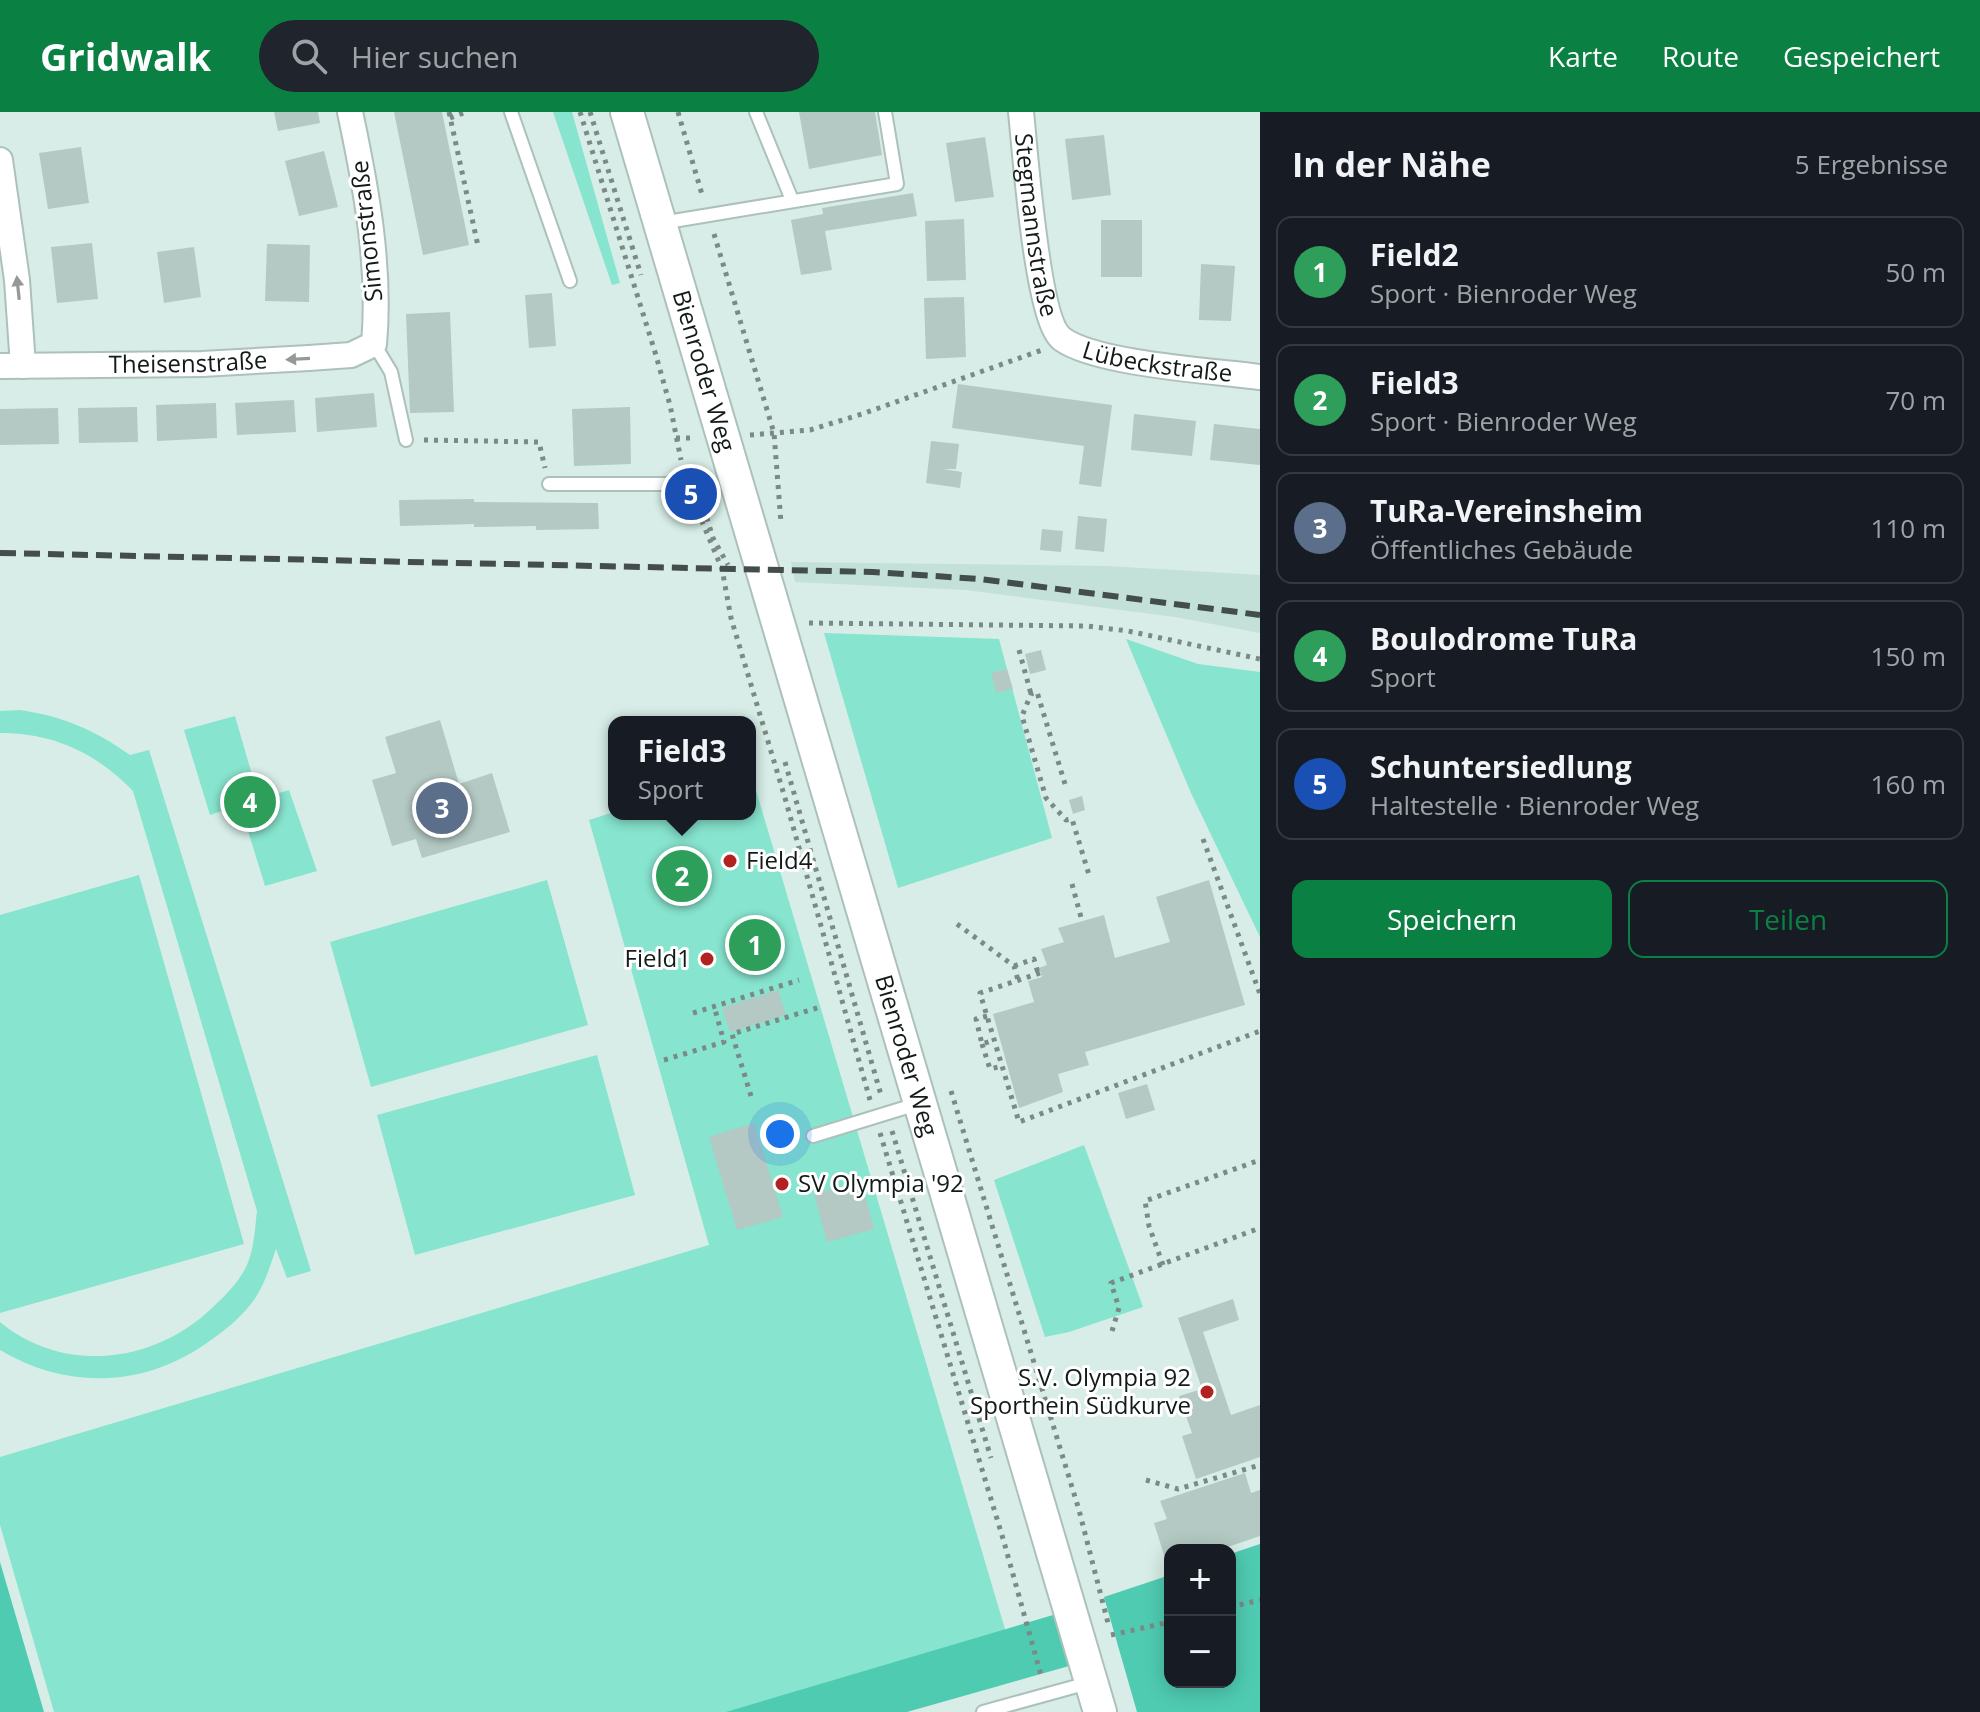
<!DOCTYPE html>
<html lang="de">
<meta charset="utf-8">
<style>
body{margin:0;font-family:"Open Sans",sans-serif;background:#20242c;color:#f1f3f6}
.controls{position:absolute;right:24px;bottom:24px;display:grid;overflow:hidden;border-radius:16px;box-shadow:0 4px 20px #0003}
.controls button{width:72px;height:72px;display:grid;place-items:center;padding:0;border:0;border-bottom:2px solid #363941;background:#171b24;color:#f1f3f6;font:40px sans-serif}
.you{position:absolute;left:780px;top:1022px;width:28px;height:28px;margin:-20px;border:6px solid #fff;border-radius:50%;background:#1a73e8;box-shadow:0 0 0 12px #1a73e833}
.badge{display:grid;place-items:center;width:52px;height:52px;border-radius:50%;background:#0b8043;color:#fff;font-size:26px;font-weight:700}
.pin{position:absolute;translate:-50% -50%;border:4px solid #fff;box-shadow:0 2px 8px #0006}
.popup{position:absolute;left:608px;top:604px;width:148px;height:104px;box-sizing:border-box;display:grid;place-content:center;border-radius:16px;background:#171b24;filter:drop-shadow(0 2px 6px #0005);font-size:26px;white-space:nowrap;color:#9ea1a6}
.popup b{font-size:30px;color:#f1f3f6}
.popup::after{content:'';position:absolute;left:50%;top:100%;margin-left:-16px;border:16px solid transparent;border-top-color:#171b24}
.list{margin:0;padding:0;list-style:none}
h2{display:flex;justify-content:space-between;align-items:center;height:104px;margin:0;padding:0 32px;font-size:34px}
h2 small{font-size:26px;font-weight:400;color:#9ea1a6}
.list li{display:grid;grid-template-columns:52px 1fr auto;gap:24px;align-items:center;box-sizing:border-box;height:112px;margin:0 16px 16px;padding:0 16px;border:2px solid #363941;border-radius:16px}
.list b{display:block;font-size:30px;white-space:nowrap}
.list p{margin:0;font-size:26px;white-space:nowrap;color:#9ea1a6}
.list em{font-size:26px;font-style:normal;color:#9ea1a6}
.actions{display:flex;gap:16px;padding:24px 32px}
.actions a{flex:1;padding:18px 0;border:2px solid #0b8043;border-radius:16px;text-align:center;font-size:28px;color:#0b8043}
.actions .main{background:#0b8043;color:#fff}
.icon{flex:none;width:44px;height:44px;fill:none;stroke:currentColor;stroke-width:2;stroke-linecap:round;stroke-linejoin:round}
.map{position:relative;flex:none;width:1260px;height:1600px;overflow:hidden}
header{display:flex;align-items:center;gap:48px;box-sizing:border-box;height:112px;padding:0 40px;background:#0b8043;color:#fff}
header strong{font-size:38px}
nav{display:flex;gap:44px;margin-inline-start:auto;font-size:28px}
.search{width:560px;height:72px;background:#20242c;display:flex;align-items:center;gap:20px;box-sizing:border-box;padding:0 28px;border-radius:44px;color:#9ea1a6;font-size:30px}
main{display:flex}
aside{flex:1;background:#171b24}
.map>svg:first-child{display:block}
.built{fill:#c3e1d9}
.green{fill:#87e4ce}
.forest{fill:#4fcbb2}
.building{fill:#b4c9c3}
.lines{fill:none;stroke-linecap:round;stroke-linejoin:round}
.service-casing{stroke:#adc1bc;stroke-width:16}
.minor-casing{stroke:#adc1bc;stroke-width:28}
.secondary-casing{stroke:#adc1bc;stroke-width:36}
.path{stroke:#7b8a86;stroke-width:5;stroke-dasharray:4 6;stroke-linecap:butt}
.service{stroke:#fff;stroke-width:12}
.minor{stroke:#fff;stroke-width:24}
.secondary{stroke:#fff;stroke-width:32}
.rail{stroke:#434e4b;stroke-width:6;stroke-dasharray:16 8;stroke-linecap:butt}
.oneway{fill:#959898}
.poi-dot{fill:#b22220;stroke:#fff;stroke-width:3}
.labels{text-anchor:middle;stroke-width:6;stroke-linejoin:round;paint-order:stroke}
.street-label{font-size:24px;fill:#131b19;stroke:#fff}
.poi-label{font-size:24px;fill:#131b19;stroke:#fff;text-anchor:start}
</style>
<header>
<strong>Gridwalk</strong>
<div class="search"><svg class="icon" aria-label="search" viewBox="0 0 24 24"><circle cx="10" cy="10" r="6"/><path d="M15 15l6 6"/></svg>Hier suchen</div>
<nav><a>Karte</a><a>Route</a><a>Gespeichert</a></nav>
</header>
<main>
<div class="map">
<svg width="1260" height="1600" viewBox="0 0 1260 1600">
<rect width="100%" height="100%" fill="#d8ede7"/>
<!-- built -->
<path class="built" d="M791,450L1108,454L1260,463V521L1175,505L966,478L795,470Z"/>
<!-- green -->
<path class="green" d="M553,0H572L620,171L612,173Z
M824,521L999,527L1052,726L898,776Z
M1126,527L1198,552L1260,560V825L1191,681Z
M20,598C62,604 95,618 130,643L149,638L311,1159L287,1166L276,1137C270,1154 265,1172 254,1188C241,1206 223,1220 204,1233C141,1276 65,1277 0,1238V1210C64,1263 155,1251 212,1196C226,1183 239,1170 247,1153C254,1137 255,1116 257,1099L133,679C96,641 54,621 0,621V599Z
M235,604L259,687L289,678L317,759L265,774L240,693L210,703L184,618Z
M750,658L1013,1544L815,1600H54L0,1413V1345L709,1133L589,708L614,700L750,702Z
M139,763L244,1132L0,1201V803Z
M547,768L588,913L371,975L330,830Z
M597,943L635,1083L415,1143L377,1003Z
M1084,1033L1143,1195L1069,1220L1045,1225L994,1068Z"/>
<!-- forest -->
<path class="forest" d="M1260,1432V1600H1137L1104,1485L1170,1463V1570H1230V1442Z
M0,1450L44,1600H0Z
M1053,1503L1069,1554L907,1600H726Z"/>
<!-- building -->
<path class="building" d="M274,0H318L320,11L278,19Z
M394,0H442L469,133L423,143Z
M799,0H875L882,43L809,57Z
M1104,23L1111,83L1072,88L1065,27Z
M985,25L994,85L955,90L946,31Z
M81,35L89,91L48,97L39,41Z
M324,39L338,95L299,104L285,49Z
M913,81L917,104L825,119L832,158L801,163L791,108L823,102L822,96Z
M964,107L966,168L927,169L925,109Z
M1101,108H1142V165H1101Z
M92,131L98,187L57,191L51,135Z
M267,132L310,133L309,190L265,189Z
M194,135L201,185L164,191L157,140Z
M1201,152L1235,154L1231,209L1199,208Z
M552,181L556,234L529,236L525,183Z
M964,185L966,245L926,247L924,186Z
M450,200L454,300L410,301L406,202Z
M958,272L1112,293L1101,375L1079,372L1084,334L952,316Z
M374,281L377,315L317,320L315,286Z
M294,288L296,320L237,323L235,291Z
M216,291L217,326L157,329L156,293Z
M137,295L138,330L79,331L78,296Z
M630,295L631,352L574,354L572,297Z
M58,296L59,332L0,333V297Z
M1134,302L1196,309L1192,344L1131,338Z
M1214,312L1260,317V353L1210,348Z
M931,329L959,332L956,357H943L962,360L960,376L926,371Z
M474,387V390L598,391L599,417L536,418V414L474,415V412L400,414L399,388Z
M1078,404L1107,407L1104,440L1075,437Z
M1042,417L1063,419L1061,440L1040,438Z
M1041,538L1046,558L1030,562L1025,542Z
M1007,557L1013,577L996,581L991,561Z
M440,608L459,672L492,661L510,720L422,746L416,727L392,734L372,668L396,661L385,625Z
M1082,684L1085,698L1073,702L1069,688Z
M1209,768L1245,893L1085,940L1089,953L1058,962L1063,980L1019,996L993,902L1034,890L1028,869L1042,865L1039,856L1047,853L1041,837L1064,830L1058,816L1104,803L1115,846L1170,830L1156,785Z
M778,878L786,903L730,920L722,896Z
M1147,972L1155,998L1126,1007L1118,981Z
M754,1011L783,1105L737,1118L709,1025Z
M861,1069L874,1117L827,1130L814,1082Z
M1233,1187L1239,1208L1203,1220L1231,1303L1260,1293V1345L1196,1367L1182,1324L1192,1321L1179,1284L1202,1277L1178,1206Z
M1245,1361L1251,1381L1260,1378V1424L1219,1438H1170L1169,1459L1154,1411L1167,1407L1160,1389Z"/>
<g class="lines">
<!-- service casing -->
<g class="service-casing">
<path id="service" d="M511,0L570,169
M756,0L792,88
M661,111L897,72L885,0
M374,232L391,260L406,328
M549,372H668L694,360
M813,1024L917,992
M983,1600L1088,1571"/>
</g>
<!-- minor casing -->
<g class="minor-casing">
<g id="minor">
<path id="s1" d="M1021,0C1025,38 1037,209 1062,227C1096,252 1214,259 1260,265"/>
<path d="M0,48L17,168L23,254"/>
<path id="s2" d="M0,254L202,252L309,246L351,243L374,232C381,155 366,75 350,0"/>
</g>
</g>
<!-- secondary casing -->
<g class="secondary-casing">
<g id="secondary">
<path id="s3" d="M627,0L1100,1600"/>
</g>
</g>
<!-- path -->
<path class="path" d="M449,0L478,134
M580,0L655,240L670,293L681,348
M590,0L641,163
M678,0L703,86
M450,6L466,0
M714,122L774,321L781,411
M750,323L810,318L862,302L1042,238
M676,326H696
M424,328L539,330L545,356
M698,377L713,426L728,453
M690,381L722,457L731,506L785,686L870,988
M809,511L1087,514L1128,519L1260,547
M1019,538L1031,582
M785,650L881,983
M1065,672L1037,580L1031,582L1022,604L1046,686L1066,708L1072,707L1090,766
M1203,727L1260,882
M1072,772L1082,809
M957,812L1014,854L1018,868
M1014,854L1034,847L1038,861
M1040,861L980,881L1019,1010L1260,919
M693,901L799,868
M987,904L976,907L982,932L994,928
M982,932L990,957L1002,954
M664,948L724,930L714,894
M951,979L1079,1398L1108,1511
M751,984L732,922L820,895
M892,1019L991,1346
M880,1021L1004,1430L1042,1567
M1163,1153L1149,1114L1145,1089L1260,1048
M1112,1219L1119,1196L1111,1171L1260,1116
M1146,1368L1178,1377L1260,1353
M1230,1495L1260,1488
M1111,1523L1170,1510"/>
<!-- service -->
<use href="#service" class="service"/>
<!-- minor -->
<use href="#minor" class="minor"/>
<!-- secondary -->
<use href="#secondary" class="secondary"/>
<!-- rail -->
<path class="rail" d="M0,441L873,460L980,467L1260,503"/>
</g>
<!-- one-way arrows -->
<defs><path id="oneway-solid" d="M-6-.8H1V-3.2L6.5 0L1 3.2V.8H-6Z" transform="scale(2)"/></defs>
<g class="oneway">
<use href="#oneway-solid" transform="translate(18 176) rotate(-96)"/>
<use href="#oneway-solid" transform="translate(298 247) rotate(177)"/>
</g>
<!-- markers -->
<g class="poi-dot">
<circle cx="730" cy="749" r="8"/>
<circle cx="707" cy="847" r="8"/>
<circle cx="782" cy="1072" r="8"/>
<circle cx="1207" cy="1280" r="8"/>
</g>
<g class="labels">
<!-- street labels -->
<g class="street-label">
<text dy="8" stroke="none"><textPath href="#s1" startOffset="114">Stegmannstraße</textPath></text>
<text transform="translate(367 119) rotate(-96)" y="8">Simonstraße</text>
<text dy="8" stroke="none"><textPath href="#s1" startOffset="332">Lübeckstraße</textPath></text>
<text dy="8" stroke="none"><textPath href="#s2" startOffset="188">Theisenstraße</textPath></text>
<text dy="8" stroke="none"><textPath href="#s3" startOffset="270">Bienroder Weg</textPath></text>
<text dy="8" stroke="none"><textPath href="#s3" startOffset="984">Bienroder Weg</textPath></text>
</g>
<!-- poi labels -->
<g class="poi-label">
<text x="746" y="757">Field4</text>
<text x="691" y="855" text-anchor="end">Field1</text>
<text x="798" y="1080">SV Olympia '92</text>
<text x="1191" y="1274" text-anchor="end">S.V. Olympia 92<tspan x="1191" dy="28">Sporthein Südkurve</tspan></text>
</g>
</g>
</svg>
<div class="controls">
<button>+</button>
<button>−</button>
</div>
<div class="you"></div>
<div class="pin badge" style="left:755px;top:833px;background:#2e9e5b">1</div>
<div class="pin badge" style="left:682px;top:764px;background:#2e9e5b">2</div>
<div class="popup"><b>Field3</b>Sport</div>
<div class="pin badge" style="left:442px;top:696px;background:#5c6f8a">3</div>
<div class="pin badge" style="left:250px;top:690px;background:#2e9e5b">4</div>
<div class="pin badge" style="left:691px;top:382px;background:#1a4fb4">5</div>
</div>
<aside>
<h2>In der Nähe<small>5 Ergebnisse</small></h2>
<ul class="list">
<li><span class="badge" style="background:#2e9e5b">1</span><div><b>Field2</b><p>Sport · Bienroder Weg</p></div><em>50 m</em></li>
<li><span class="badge" style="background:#2e9e5b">2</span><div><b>Field3</b><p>Sport · Bienroder Weg</p></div><em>70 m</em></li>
<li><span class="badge" style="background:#5c6f8a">3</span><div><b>TuRa-Vereinsheim</b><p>Öffentliches Gebäude</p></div><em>110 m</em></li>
<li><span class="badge" style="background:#2e9e5b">4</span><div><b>Boulodrome TuRa</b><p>Sport</p></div><em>150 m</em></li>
<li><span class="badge" style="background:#1a4fb4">5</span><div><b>Schuntersiedlung</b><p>Haltestelle · Bienroder Weg</p></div><em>160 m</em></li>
</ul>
<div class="actions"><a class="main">Speichern</a><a>Teilen</a></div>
</aside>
</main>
